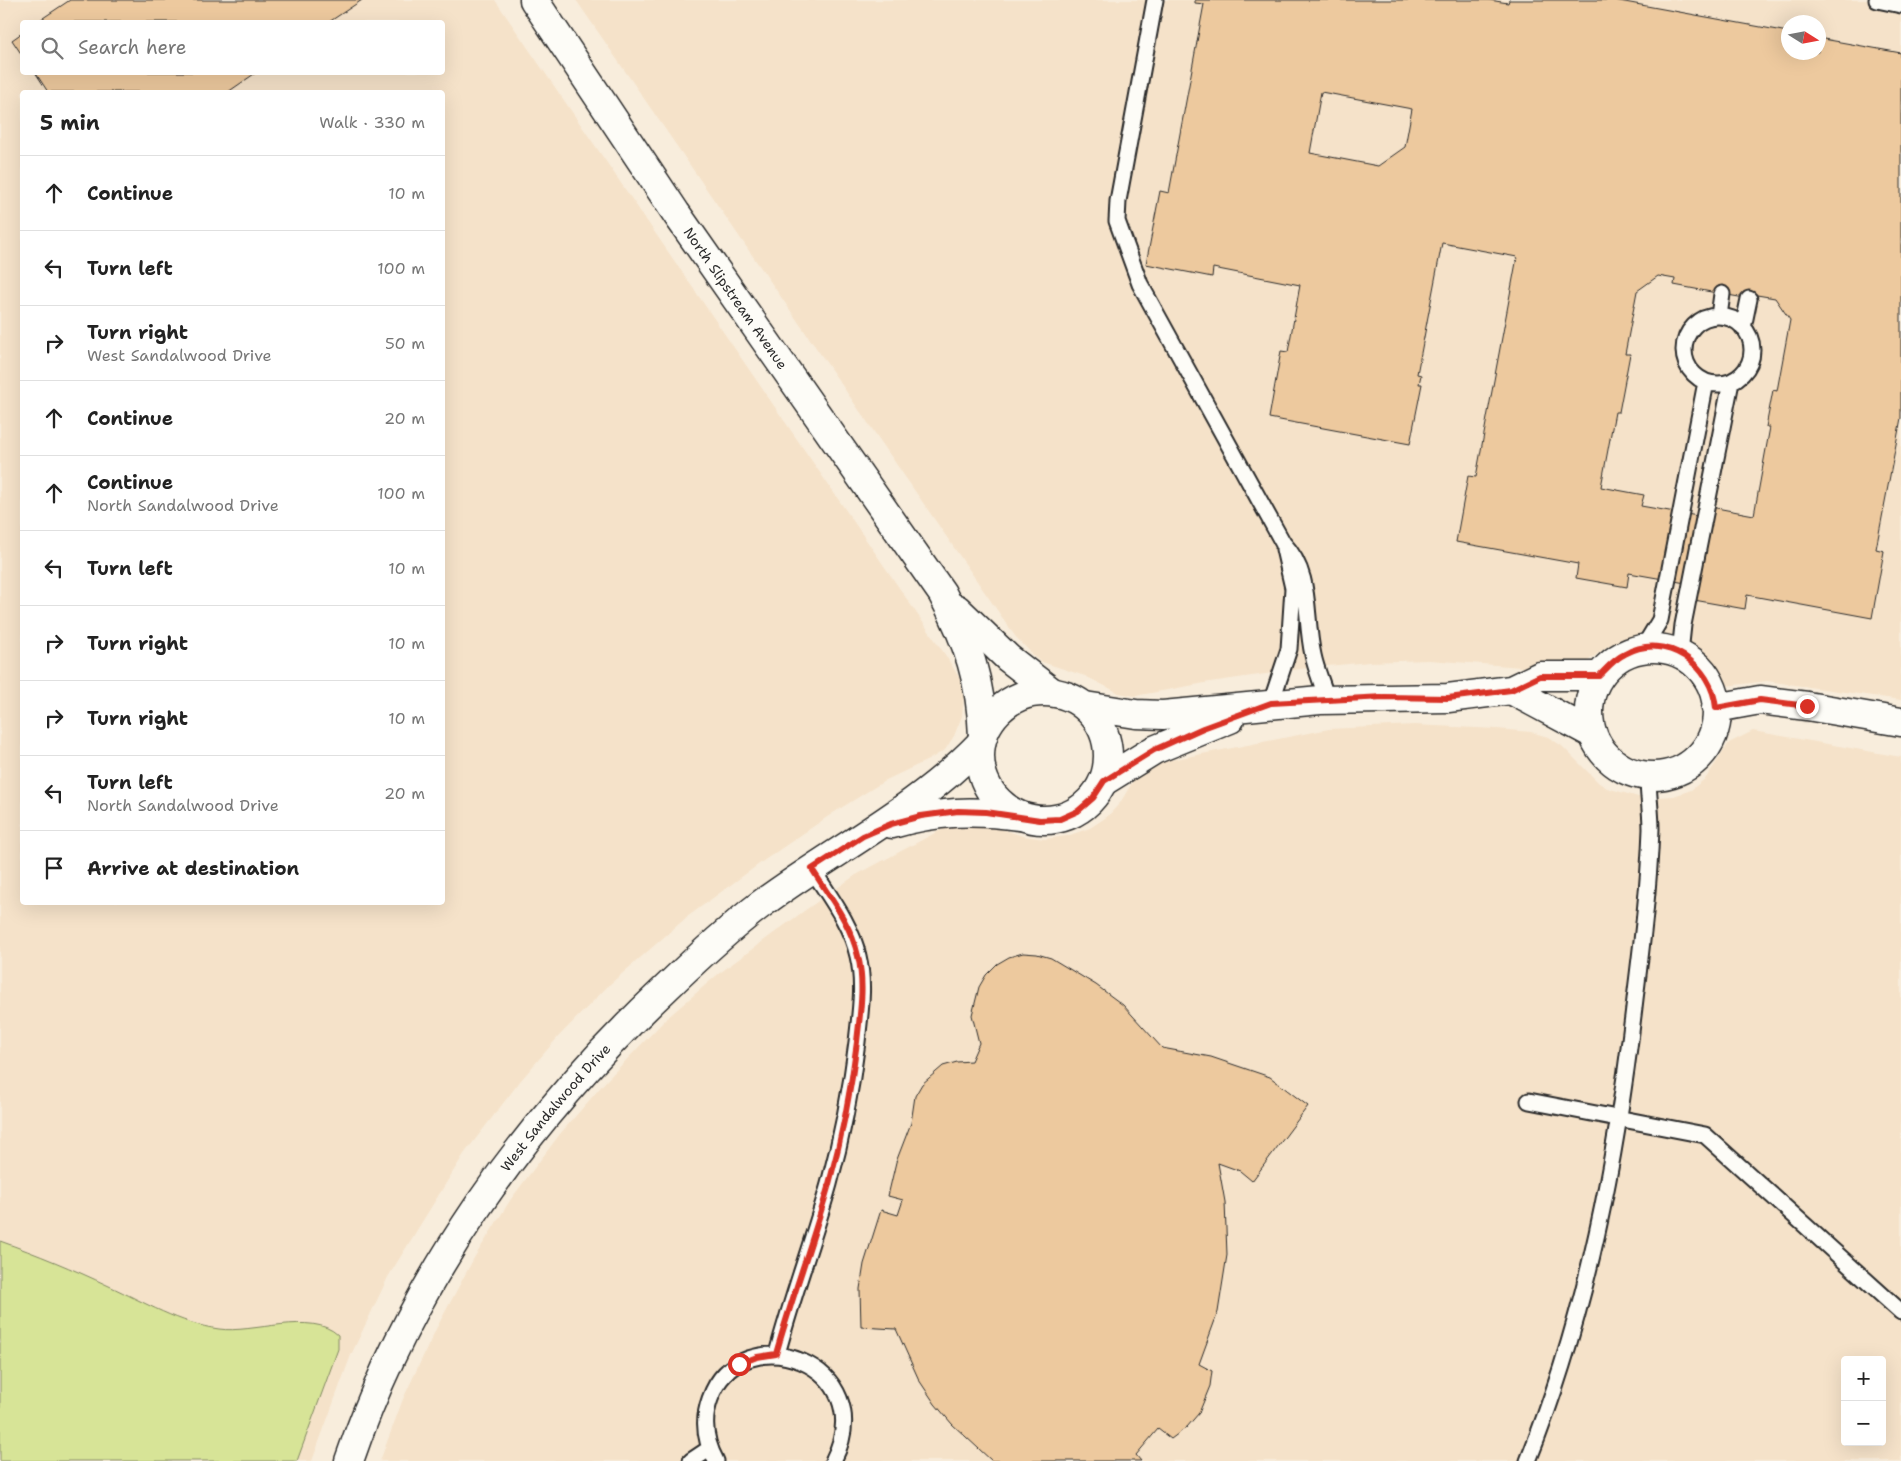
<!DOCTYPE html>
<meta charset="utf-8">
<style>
body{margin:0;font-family:"Shantell Sans",sans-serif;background:#f2f2f2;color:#222}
.controls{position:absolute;right:15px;bottom:15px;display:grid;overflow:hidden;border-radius:5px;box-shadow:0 5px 20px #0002}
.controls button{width:45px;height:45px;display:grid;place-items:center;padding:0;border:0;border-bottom:1px solid #e0e0e0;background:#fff;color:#222;font:25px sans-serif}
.compass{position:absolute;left:1781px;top:15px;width:45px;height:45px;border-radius:50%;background:#fff;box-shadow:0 5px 20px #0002;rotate:101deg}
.stop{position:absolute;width:15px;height:15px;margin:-11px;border:4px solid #d93025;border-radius:50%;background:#fff}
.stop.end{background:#d93025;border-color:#fff;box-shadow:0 1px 5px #0008}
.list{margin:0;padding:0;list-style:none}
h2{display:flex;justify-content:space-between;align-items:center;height:65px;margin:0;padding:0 20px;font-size:21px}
h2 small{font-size:16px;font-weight:400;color:#767676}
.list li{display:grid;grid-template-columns:32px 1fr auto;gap:15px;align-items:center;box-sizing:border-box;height:75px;padding:0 20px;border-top:1px solid #e0e0e0}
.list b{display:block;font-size:19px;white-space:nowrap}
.list p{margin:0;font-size:16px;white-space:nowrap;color:#767676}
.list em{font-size:16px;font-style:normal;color:#767676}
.icon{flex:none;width:28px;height:28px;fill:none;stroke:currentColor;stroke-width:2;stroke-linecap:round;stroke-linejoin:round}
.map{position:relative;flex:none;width:1901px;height:1461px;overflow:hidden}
.search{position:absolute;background:#fff;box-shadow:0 5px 20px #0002;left:20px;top:20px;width:425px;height:55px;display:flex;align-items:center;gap:12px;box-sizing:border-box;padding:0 18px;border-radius:5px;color:#767676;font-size:19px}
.panel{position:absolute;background:#fff;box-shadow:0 5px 20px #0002;left:20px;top:90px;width:425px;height:815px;border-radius:5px}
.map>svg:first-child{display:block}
.built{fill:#f5e2c9;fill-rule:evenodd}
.green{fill:#d7e497;stroke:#818861}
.building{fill:#edc99e;stroke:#2b2b2b;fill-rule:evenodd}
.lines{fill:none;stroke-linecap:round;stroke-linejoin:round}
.service-casing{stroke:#2b2b2b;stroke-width:19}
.minor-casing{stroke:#2b2b2b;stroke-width:31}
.tertiary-casing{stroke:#2b2b2b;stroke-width:31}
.service{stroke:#fdfcf7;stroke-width:15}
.minor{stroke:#fdfcf7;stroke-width:28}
.tertiary{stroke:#fdfcf7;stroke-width:28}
.route{stroke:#d93025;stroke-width:6}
.labels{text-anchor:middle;stroke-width:4;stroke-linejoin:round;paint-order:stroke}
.street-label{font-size:14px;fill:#2b2b2b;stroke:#fdfcf7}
</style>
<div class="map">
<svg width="1901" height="1461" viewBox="0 0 1901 1461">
<rect width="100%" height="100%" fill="#f8eddc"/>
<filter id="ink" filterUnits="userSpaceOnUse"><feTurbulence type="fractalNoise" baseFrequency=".02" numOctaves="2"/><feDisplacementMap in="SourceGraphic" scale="10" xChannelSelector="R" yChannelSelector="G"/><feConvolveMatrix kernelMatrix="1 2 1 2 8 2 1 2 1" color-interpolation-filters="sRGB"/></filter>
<g filter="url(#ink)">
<!-- built -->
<path class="built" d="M0,0H495L946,656L960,679L964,695L962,716L954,736L945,750L928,760L886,780L833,813L766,859L687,917L609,985L559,1036L521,1080L464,1154L388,1277L351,1355L312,1461H0ZM22,22H442V72H22ZM22,92H442V902H22Z
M576,0H1901V700L1767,681L1726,686L1714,668L1696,650L1674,639L1646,635L1626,638L1608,646L1581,666L1550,669L1429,660L1369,662L1307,668L1210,682L1135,696L1119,693L1085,676L1039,661L1015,636ZM1788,22H1818V52H1788Z
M1414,725L1497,729L1531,732L1548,737L1562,746L1599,783L1607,788L1642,798L1674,796L1691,790L1706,778L1729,743L1753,731L1901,757V1461H380L403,1399L436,1329L474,1258L511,1199L560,1134L606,1081L666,1019L717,975L804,911L856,875L952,824L990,823L1004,830L1023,836L1045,839L1067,836L1090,828L1108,816L1120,803L1136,776L1156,763L1329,729ZM1845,1360H1882V1442H1845Z"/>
<!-- green -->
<path class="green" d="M0,1241C37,1254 73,1269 109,1286C144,1302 180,1324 219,1329C252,1334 312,1310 338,1335V1349L297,1461H0Z"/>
<!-- building -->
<path class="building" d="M70,0H362L329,22H37Z
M1195,0H1489L1508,3L1509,0H1614L1788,32V52H1818V38L1901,53V418L1876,549L1884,551L1872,618L1747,595L1745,609L1694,600L1697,585L1629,573L1627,587L1576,578L1578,564L1456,542L1468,476L1476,477L1517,257L1442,243L1417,374L1421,375L1419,384H1422L1410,444L1269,418L1281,351L1288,352L1300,285L1213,268L1212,277L1146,264L1160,191L1169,193L1204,4L1195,3ZM1321,92L1412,109L1405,147L1378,166L1310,153ZM1658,276L1675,279L1674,285L1722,294L1756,300L1757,295L1775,298L1790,320L1777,391L1773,390L1766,427H1770L1754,515L1711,507L1709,518L1641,506L1644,495L1601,487L1615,412H1619L1630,354H1625L1637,291Z
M22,33V55L12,40Z
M35,72H257L228,92H48Z
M1023,953L1037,954L1051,958L1096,985L1123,1005L1162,1048L1211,1057L1270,1077L1308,1106L1252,1181L1240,1171L1218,1163L1225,1202L1227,1255L1218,1312L1199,1364L1212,1371L1210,1386L1199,1413L1187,1427L1171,1439L1158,1429L1136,1455L1141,1461H992L952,1424L935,1404L919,1380L896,1329L861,1327L860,1289L864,1264L881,1210L898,1215L903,1200L888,1196L896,1162L911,1123L915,1096L922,1084L943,1066L957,1062L971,1061L979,1043L972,1015L979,987L986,975L997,964L1009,957Z"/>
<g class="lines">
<!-- service casing -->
<g class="service-casing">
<path id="service" d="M1155,0L1118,201L1117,221L1140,284L1283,543C1313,575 1304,615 1313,655C1316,670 1323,685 1327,700
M1877,0L1901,5
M1719,316L1722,294
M1684 350a34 34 0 1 1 68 0a34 34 0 1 1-68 0Z
M1743,328L1749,299
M1643,648L1660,620L1706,382
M1680,653L1683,625L1731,382
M1271,703L1289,649L1293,588L1284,549
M1529,1101L1705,1135L1901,1312
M777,1354C792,1297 813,1241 829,1184C842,1137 851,1090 857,1042C860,1013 865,985 858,956C851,924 829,896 812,869
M691,1461L709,1449
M716,1461C705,1441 702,1421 710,1399C740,1313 883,1364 833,1461
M1528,1461C1587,1314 1617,1156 1635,999C1642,943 1649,886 1651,829C1651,812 1648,794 1648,777"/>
</g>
<!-- minor casing -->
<g class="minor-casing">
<path id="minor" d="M1589 712a64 64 0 1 1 128 0a64 64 0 1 1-128 0Z
M1511,690L1593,734
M1085,706L1136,714L1163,715L1320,700L1448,698L1511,690L1540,676H1599
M1716,708L1760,700L1807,706L1901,722
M1104,781L1154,750L1230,719"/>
</g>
<!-- tertiary casing -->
<g class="tertiary-casing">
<g id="tertiary">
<path id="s1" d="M534,0L676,213L942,593C968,642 981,681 983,736"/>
<path d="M957,609L1008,658L1052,692"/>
<circle cx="1044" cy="756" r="64"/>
<path d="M892,824C938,811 973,810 1020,816"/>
<path id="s2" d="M349,1461C411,1279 526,1120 665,989C695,960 727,930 760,905C834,850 917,810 981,743"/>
</g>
</g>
<!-- service -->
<use href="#service" class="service"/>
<!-- minor -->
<use href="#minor" class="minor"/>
<!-- tertiary -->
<use href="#tertiary" class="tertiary"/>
</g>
</g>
<g class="lines" filter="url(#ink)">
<!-- route -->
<path class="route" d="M739,1364L757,1357L776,1354C792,1297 813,1241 829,1184C842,1137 851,1090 857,1042C860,1013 865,985 858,956C851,924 829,896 812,869L863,836L891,824L921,816L958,811L986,812L1040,820L1060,819L1078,811L1093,798L1104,781L1154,750L1203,728L1271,703L1384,697L1448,698L1511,690L1540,676H1599C1607,668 1614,659 1625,654C1666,631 1712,665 1716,708L1760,700L1807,706"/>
</g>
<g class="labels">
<!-- street labels -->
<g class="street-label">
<text dy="5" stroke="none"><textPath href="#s1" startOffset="360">North Slipstream Avenue</textPath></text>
<text dy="5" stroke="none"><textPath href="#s2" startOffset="412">West Sandalwood Drive</textPath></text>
</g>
</g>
</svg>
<div class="controls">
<button>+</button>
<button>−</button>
</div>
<svg class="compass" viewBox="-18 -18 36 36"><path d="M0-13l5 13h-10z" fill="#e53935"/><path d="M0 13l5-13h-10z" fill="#767676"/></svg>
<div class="stop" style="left:739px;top:1364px"></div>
<div class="stop end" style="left:1807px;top:706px"></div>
<div class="search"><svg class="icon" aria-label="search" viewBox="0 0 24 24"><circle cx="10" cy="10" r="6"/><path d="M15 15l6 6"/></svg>Search here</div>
<section class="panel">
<h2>5 min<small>Walk · 330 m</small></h2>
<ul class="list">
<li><svg class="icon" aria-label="ahead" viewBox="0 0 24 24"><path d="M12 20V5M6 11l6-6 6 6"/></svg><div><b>Continue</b></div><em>10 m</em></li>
<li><svg class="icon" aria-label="left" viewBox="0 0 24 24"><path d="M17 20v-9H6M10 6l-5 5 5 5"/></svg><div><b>Turn left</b></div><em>100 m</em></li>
<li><svg class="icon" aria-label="right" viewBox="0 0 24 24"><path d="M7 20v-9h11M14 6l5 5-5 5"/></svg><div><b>Turn right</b><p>West Sandalwood Drive</p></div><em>50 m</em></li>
<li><svg class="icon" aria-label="ahead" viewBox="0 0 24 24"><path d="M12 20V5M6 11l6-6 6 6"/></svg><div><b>Continue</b></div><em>20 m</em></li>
<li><svg class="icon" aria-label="ahead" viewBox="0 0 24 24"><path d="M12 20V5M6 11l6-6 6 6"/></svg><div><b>Continue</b><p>North Sandalwood Drive</p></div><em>100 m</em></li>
<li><svg class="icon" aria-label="left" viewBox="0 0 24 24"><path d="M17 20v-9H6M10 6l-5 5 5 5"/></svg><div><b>Turn left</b></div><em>10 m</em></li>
<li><svg class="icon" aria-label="right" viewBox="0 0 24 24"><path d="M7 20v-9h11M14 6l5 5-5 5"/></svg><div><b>Turn right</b></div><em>10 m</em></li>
<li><svg class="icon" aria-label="right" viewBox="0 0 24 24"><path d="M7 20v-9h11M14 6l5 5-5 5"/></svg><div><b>Turn right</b></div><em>10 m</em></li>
<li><svg class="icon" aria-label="left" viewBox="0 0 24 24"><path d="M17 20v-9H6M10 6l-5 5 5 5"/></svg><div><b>Turn left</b><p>North Sandalwood Drive</p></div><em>20 m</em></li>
<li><svg class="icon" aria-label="arrive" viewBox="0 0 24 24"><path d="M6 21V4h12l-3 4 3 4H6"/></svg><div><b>Arrive at destination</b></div></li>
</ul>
</section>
</div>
